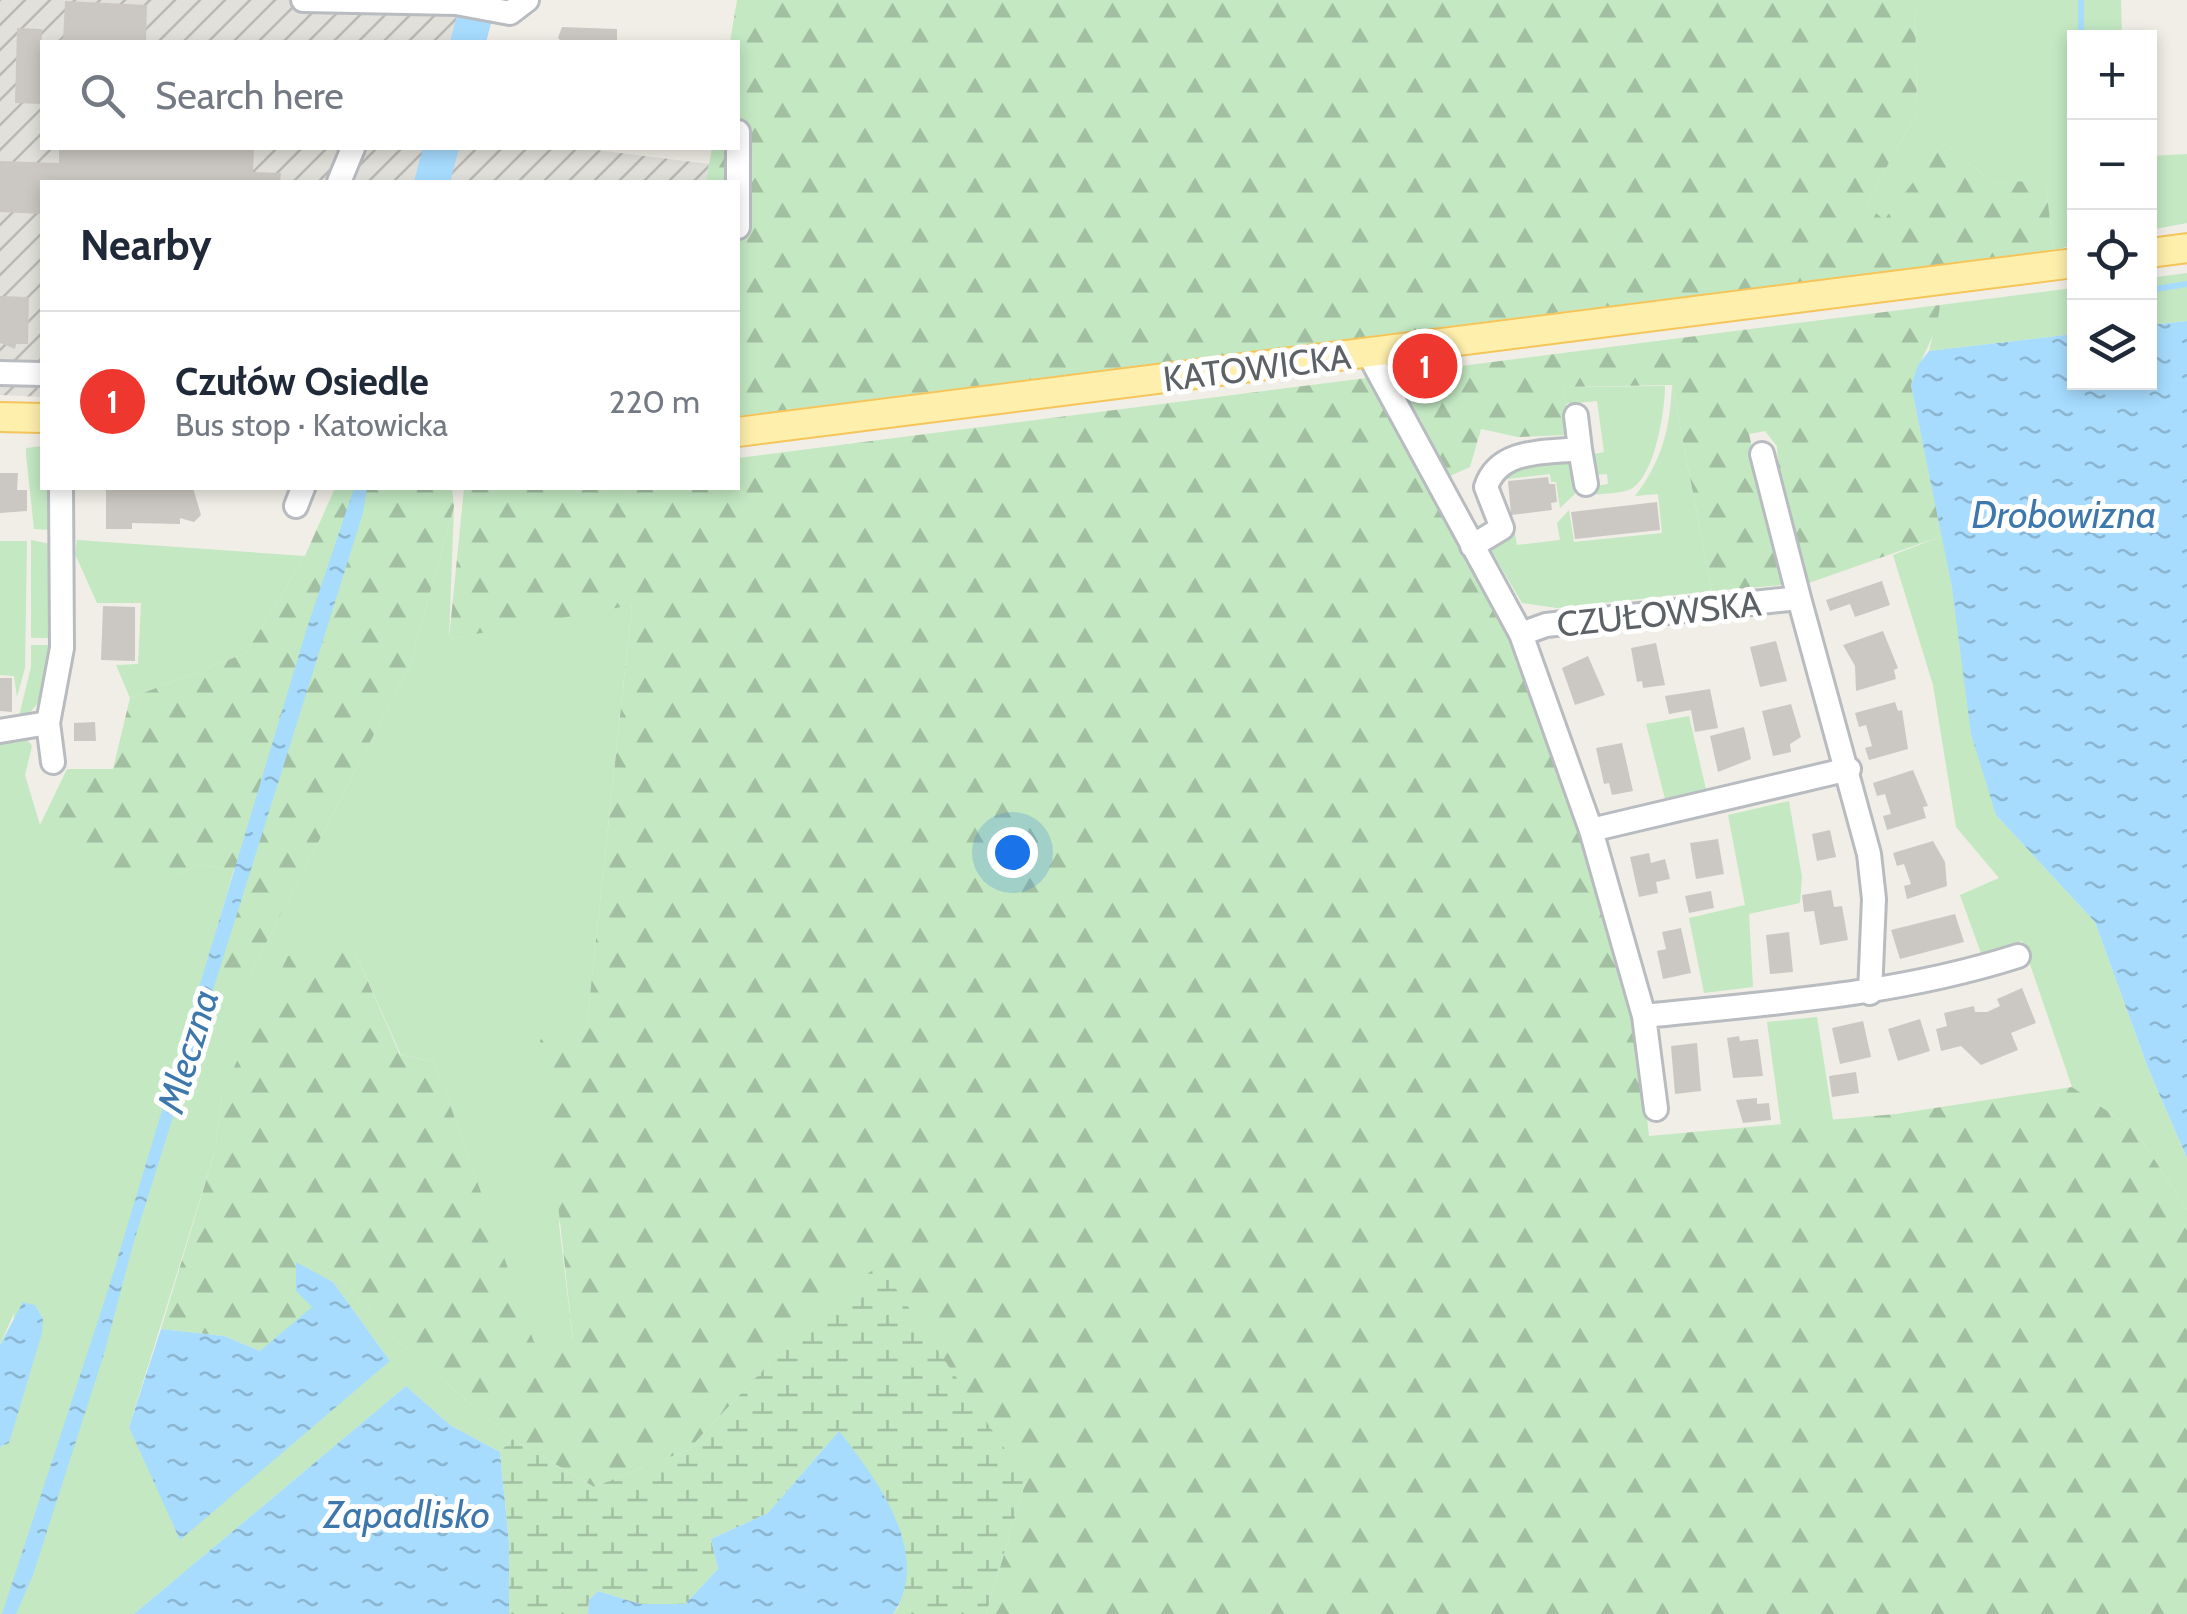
<!DOCTYPE html>
<meta charset="utf-8">
<style>
body{margin:0;font-family:Cabin,sans-serif;background:#f6f6f7;color:#1f2937}
.controls{position:absolute;right:30px;top:30px;display:grid;overflow:hidden;border-radius:0px;box-shadow:0 5px 15px #0003}
.controls button{width:90px;height:90px;display:grid;place-items:center;padding:0;border:0;border-bottom:2px solid #e0e1e3;background:#fff;color:#1f2937;font:50px sans-serif}
.you{position:absolute;left:1012px;top:852px;width:35px;height:35px;margin:-25px;border:8px solid #fff;border-radius:50%;background:#1a73e8;box-shadow:0 0 0 15px #1a73e833}
.badge{display:grid;place-items:center;width:65px;height:65px;border-radius:50%;background:#ee372e;color:#fff;font-size:32px;font-weight:700}
.pin{position:absolute;translate:-50% -50%;border:5px solid #fff;box-shadow:0 2px 10px #0006}
.list{margin:0;padding:0;list-style:none}
h2{display:flex;justify-content:space-between;align-items:center;height:130px;margin:0;padding:0 40px;font-size:42px}
h2 small{font-size:32px;font-weight:400;color:#747a83}
.list li{display:grid;grid-template-columns:65px 1fr auto;gap:30px;align-items:center;box-sizing:border-box;height:180px;padding:0 40px;border-top:2px solid #e0e1e3}
.list b{display:block;font-size:38px;white-space:nowrap}
.list p{margin:0;font-size:32px;white-space:nowrap;color:#747a83}
.list em{font-size:32px;font-style:normal;color:#747a83}
.icon{flex:none;width:55px;height:55px;fill:none;stroke:currentColor;stroke-width:2;stroke-linecap:round;stroke-linejoin:round}
.map{position:relative;flex:none;width:2187px;height:1614px;overflow:hidden}
.search{position:absolute;background:#fff;box-shadow:0 5px 15px #0003;left:40px;top:40px;width:700px;height:110px;display:flex;align-items:center;gap:25px;box-sizing:border-box;padding:0 35px;border-radius:0px;color:#747a83;font-size:38px}
.panel{position:absolute;background:#fff;box-shadow:0 5px 15px #0003;left:40px;top:180px;width:700px;height:310px;border-radius:0px}
.map>svg:first-child{display:block}
.industrial{fill:url(#industrial-furrows)}
.green{fill:#c3e8c2}
.forest{fill:url(#forest-firs)}
.wetland{fill:url(#wetland-marsh)}
.water{fill:url(#water-ripples)}
.lines{fill:none;stroke-linecap:round;stroke-linejoin:round}
.stream{stroke:#a7dcff;stroke-width:6}
.river{stroke:#a7dcff;stroke-width:35}
.building{fill:#cbc8c3}
.minor-casing{stroke:#b8bcc0;stroke-width:28}
.major-casing{stroke:#f5c55a;stroke-width:32}
.minor{stroke:#fff;stroke-width:22}
.major{stroke:#ffefac;stroke-width:28}
.labels{text-anchor:middle;stroke-width:10;stroke-linejoin:round;paint-order:stroke}
.street-label{font-size:35px;fill:#5d6267;stroke:#fff}
.water-label{font-size:38px;font-style:italic;fill:#3d77ac;stroke:#fff}
</style>
<div class="map">
<svg width="2187" height="1614" viewBox="0 0 2187 1614">
<defs>
<pattern id="industrial-furrows" width="10" height="10" patternUnits="userSpaceOnUse" patternTransform="scale(2.5)"><rect width="10" height="10" fill="#e1e0da"/><path d="M-1 1l2-2M0 10L10 0M9 11l2-2" fill="none" stroke="#bab9b5"/></pattern>
<pattern id="forest-firs" width="22" height="20" patternUnits="userSpaceOnUse" patternTransform="scale(2.5)"><rect width="22" height="20" fill="#c3e8c2"/><path d="M5 1l3.5 6h-7zM16 11l3.5 6h-7z" fill="#a2bfa1"/></pattern>
<pattern id="wetland-marsh" width="20" height="14" patternUnits="userSpaceOnUse" patternTransform="scale(2.5)"><rect width="20" height="14" fill="#c3e8c2"/><path d="M1 5h8M5 5V1M11 12h8M15 12V8" fill="none" stroke="#a2bfa1"/></pattern>
<pattern id="water-ripples" width="26" height="14" patternUnits="userSpaceOnUse" patternTransform="scale(2.5)"><rect width="26" height="14" fill="#a7dcff"/><path d="M2 4q2-2 4 0t4 0M15 11q2-2 4 0t4 0" fill="none" stroke="#8bb6d2"/></pattern>
</defs>
<rect width="100%" height="100%" fill="#f0eee6"/>
<!-- industrial -->
<path class="industrial" d="M0,0H467L457,42H42V148H431L422,182H42V397L0,395Z
M453,148H580L709,164L706,182H444Z"/>
<!-- green -->
<path class="green" d="M1915,0H2121L2122,37L2074,38V245L2054,250L2045,181L1993,183L1944,142L1884,221L1866,204L1917,113Z
M2187,154V223L2150,230V156Z
M2187,273V321L2150,325V278Z
M2074,288V334L1929,351L1940,305Z
M1672,385L1712,591L1557,608L1522,603L1489,547L1514,529L1517,545L1560,540L1557,523L1569,510L1574,542L1662,533L1658,494L1635,496C1662,461 1670,429 1672,385Z
M1665,386C1665,410 1655,476 1631,489C1621,494 1604,493 1592,495L1588,487L1608,484L1607,474L1592,475L1589,455L1604,452L1597,401L1566,404L1563,387Z
M42,446V488H56L55,530L34,529L26,454V448Z
M1568,460L1573,465L1578,491L1560,508L1556,482H1551L1550,474L1499,480L1515,463Z
M454,507L449,639L632,604L587,1023L559,1224L573,1341L552,1355L534,1343L435,1062L401,1055L355,952L221,1094L216,1148L129,1427L390,1361L333,1282L336,1275L401,1344L512,1439L500,1452L450,1425L406,1386L134,1614H0V1447L9,1443L14,1313L0,1345V738H26L32,746L25,775L40,825L172,877L197,865L234,869L206,967L250,974L410,665Z
M1942,536L1996,815L2095,922L2148,1068L2187,1158V1209L2135,1130L2072,1087L2022,941L1982,956L1960,895L1999,878L1956,827L1933,685L1893,555Z
M31,540L50,544L54,638H31Z
M77,540L305,556L246,653L130,698L116,665L138,664L141,603H97L75,554Z
M0,541H27L25,668L17,697L14,676L0,675Z
M31,645H52C48,676 48,705 18,720L31,667Z
M1689,716L1706,789L1665,799L1646,724Z
M1789,801L1802,877L1800,903L1749,914L1753,987L1704,993L1689,918L1745,905L1728,815Z
M1817,1017L1833,1120L1781,1125L1767,1022Z"/>
<!-- forest -->
<path class="forest" d="M737,0H1915L1917,113L1866,204L1884,220L1944,142L1993,183L2045,180L2054,250L738,416V182H706L712,148H738V42H730Z
M1940,305C1937,337 1921,356 1911,385L1942,536L1809,583L1779,482L1777,446L1765,431L1749,434L1782,585L1712,591L1672,385L1563,387L1569,419L1566,435L1518,437L1481,429L1470,467L1430,485C1456,534 1485,583 1508,633C1577,787 1633,969 1649,1136L1896,1114L2072,1087L2135,1130L2187,1209V1614H986L1026,1480L778,1354L688,1450L594,1487L512,1439L401,1344L337,1276L333,1282L296,1263L313,1307L260,1351L224,1336L161,1329L216,1148L221,1094L288,956L355,952L400,1055L435,1062L534,1342L552,1355L573,1340L540,1040L587,1023L632,605L449,639L464,488H738V458Z
M335,488H452L454,507L410,665L250,974L218,970L252,864L234,869L197,865L172,877L132,879L40,825L67,769H113L130,698L246,653L305,556Z"/>
<!-- wetland -->
<path class="wetland" d="M879,1264L1026,1480L986,1614H893L899,1606L839,1431L768,1513L711,1539L718,1569L685,1604H640L598,1591L589,1600L588,1614H509V1544L500,1452L512,1439L594,1487L688,1450L778,1354Z"/>
<!-- water -->
<path class="water" d="M2187,321V1158L2148,1068L2095,922L1996,815L1971,734L1952,588L1911,385L1918,365L1929,351L2074,334V382H2150V325Z
M354,488H367L363,513L134,1241L104,1354L33,1575L16,1614H2L108,1290L307,628Z
M296,1262L333,1282L390,1361L180,1540L129,1427L161,1329L224,1336L260,1351L312,1307L296,1291Z
M23,1302L35,1305L43,1319L42,1333L9,1443L0,1447V1345Z
M406,1386L450,1425L500,1452L509,1544V1614H134Z
M839,1431C875,1477 934,1554 893,1614H588L589,1600L598,1591L640,1604H685L718,1569L711,1539L768,1513Z"/>
<g class="lines">
<!-- stream -->
<path class="stream" d="M2081,0V38
M2150,290L2187,284"/>
<!-- river -->
<path class="river" d="M468,42L479,0
M432,182L441,148"/>
</g>
<!-- building -->
<path class="building" d="M65,1L147,5L146,42H63Z
M562,27L617,29V42H562L558,38Z
M17,28L42,29L40,104L15,103Z
M59,148H254L253,172L281,173L280,182H42V214L0,212V161L59,163Z
M0,296L29,297L28,344H16L15,349L0,343Z
M0,473H18L17,490H27V511L0,513Z
M1548,477L1549,484H1555L1557,502L1551,503L1552,510L1511,515L1508,481Z
M106,488H193L201,515L194,522L180,518V524L132,523V529H106Z
M1657,502L1660,530L1575,539L1571,512Z
M1882,581L1890,605L1855,617L1850,604L1830,611L1826,600Z
M103,606L135,607V661L101,660Z
M1883,631L1898,668L1894,670L1896,679L1856,691L1855,666L1843,645Z
M1776,641L1787,681L1760,687L1750,647Z
M1656,643L1665,685L1643,688L1642,681L1637,682L1631,648Z
M1588,656L1605,695L1575,705L1562,668Z
M0,678H12V712L0,711Z
M1710,689L1718,728L1695,732L1691,710L1669,714L1665,696Z
M1895,702L1898,711L1902,710L1908,749L1869,760L1865,748L1872,746L1866,725L1859,727L1855,713Z
M1791,704L1801,737L1790,744L1791,752L1773,756L1762,711Z
M95,722L96,741H74V723Z
M1744,727L1751,759L1718,772L1710,736Z
M1622,743L1633,791L1612,795L1609,783L1604,784L1596,748Z
M1913,770L1928,806L1923,807L1926,818L1887,830L1883,816L1891,814L1885,794L1877,796L1873,783Z
M1830,830L1836,857L1817,861L1812,834Z
M1718,839L1724,874L1696,879L1690,843Z
M1933,841L1945,862L1947,886L1907,899L1904,886L1911,884L1904,864L1897,866L1893,853Z
M1649,853L1651,863L1665,859L1670,879L1656,882L1658,893L1639,897L1630,857Z
M1831,890L1834,907L1842,906L1848,940L1820,945L1814,911L1804,912L1802,895Z
M1711,891L1714,908L1689,913L1685,896Z
M1955,914L1964,942L1900,959L1891,930Z
M1681,928L1691,973L1663,979L1657,951L1666,949L1662,932Z
M1789,932L1793,972L1770,974L1766,935Z
M2022,988L2036,1023L2011,1033L2018,1050L1981,1065L1961,1046L1941,1051L1936,1029L1947,1026L1944,1013L1974,1006L1975,1012H1987L2000,1006L1997,999Z
M1920,1019L1930,1051L1898,1061L1888,1029Z
M1863,1021L1871,1057L1840,1064L1832,1028Z
M1739,1036L1740,1041L1758,1039L1763,1076L1733,1078L1727,1038Z
M1697,1043L1701,1091L1675,1094L1671,1046Z
M1856,1072L1859,1093L1832,1097L1829,1076Z
M1757,1098V1104L1769,1103L1771,1120L1743,1123L1736,1100Z"/>
<g class="lines">
<!-- minor casing -->
<g class="minor-casing">
<path id="minor" d="M303,0L456,3L510,13L527,0
M738,132V227
M339,182L353,148
M1368,353L1521,634L1591,830L1644,1016L1656,1109
M0,373L42,374
M1580,449L1586,484
M1762,454L1799,598
M296,506L303,488
M1472,546L1502,528L1486,487C1499,448 1545,453 1580,449L1576,416
M1521,634L1546,625L1799,598L1869,854L1874,899L1870,993
M0,731L48,723
M53,762L48,723L62,648L61,488
M1591,830L1849,769
M1644,1016C1771,1003 1896,995 2018,956"/>
</g>
<!-- major casing -->
<g class="major-casing">
<path id="major" d="M2150,253L2187,248
M0,417L42,418
M738,432L2074,263"/>
</g>
<!-- minor -->
<use href="#minor" class="minor"/>
<!-- major -->
<use href="#major" class="major"/>
</g>
<g class="labels">
<!-- street labels -->
<g class="street-label">
<text transform="translate(1257 368) rotate(-7)" y="12">KATOWICKA</text>
<text transform="translate(1659 614) rotate(-6)" y="12">CZUŁOWSKA</text>
</g>
<!-- water labels -->
<g class="water-label">
<text x="2064" y="528">Drobowizna</text>
<text transform="translate(188 1051) rotate(-73)" y="13">Mleczna</text>
<text x="407" y="1528">Zapadlisko</text>
</g>
</g>
</svg>
<div class="controls">
<button>+</button>
<button>−</button>
<button><svg class="icon" aria-label="locate" viewBox="0 0 24 24"><circle cx="12" cy="12" r="6"/><path d="M12 2v4M12 18v4M2 12h4M18 12h4"/></svg></button>
<button><svg class="icon" aria-label="layers" viewBox="0 0 24 24"><path d="M12 4l9 5-9 5-9-5zM3 14l9 5 9-5"/></svg></button>
</div>
<div class="you"></div>
<div class="pin badge" style="left:1425px;top:366px">1</div>
<div class="search"><svg class="icon" aria-label="search" viewBox="0 0 24 24"><circle cx="10" cy="10" r="6"/><path d="M15 15l6 6"/></svg>Search here</div>
<section class="panel">
<h2>Nearby<small></small></h2>
<ul class="list">
<li><span class="badge">1</span><div><b>Czułów Osiedle</b><p>Bus stop · Katowicka</p></div><em>220 m</em></li>
</ul>
</section>
</div>
